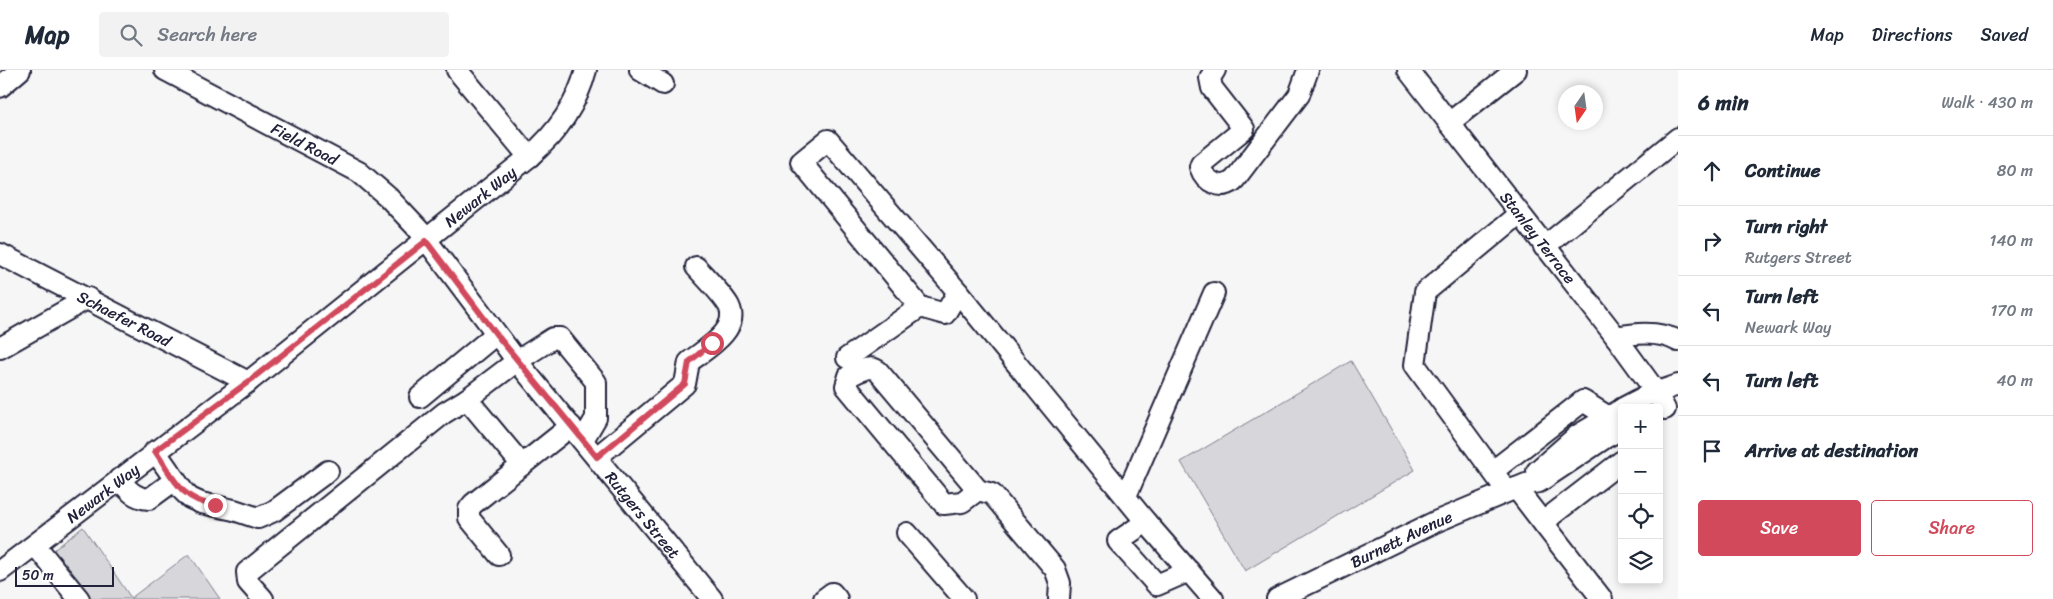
<!DOCTYPE html>
<meta charset="utf-8">
<style>
body{margin:0;font-family:Sriracha,sans-serif;background:#f2f2f3;color:#1f2937}
.controls{position:absolute;right:15px;bottom:15px;display:grid;overflow:hidden;border-radius:5px;box-shadow:0 2px 8px #0003}
.controls button{width:45px;height:45px;display:grid;place-items:center;padding:0;border:0;border-bottom:1px solid #e0e1e3;background:#fff;color:#1f2937;font:25px sans-serif}
.compass{position:absolute;left:1558px;top:15px;width:45px;height:45px;border-radius:50%;background:#fff;box-shadow:0 2px 8px #0003;rotate:193deg}
.scale{position:absolute;left:15px;bottom:12px;width:99px;box-sizing:border-box;padding-left:5px;border:2px solid #22223b;border-top:0;font-size:14px;line-height:18px;white-space:nowrap;color:#22223b;-webkit-text-stroke:4px #fff;paint-order:stroke}
.stop{position:absolute;width:15px;height:15px;margin:-11px;border:4px solid #d1495b;border-radius:50%;background:#fff}
.stop.end{background:#d1495b;border-color:#fff;box-shadow:0 1px 5px #0008}
.list{margin:0;padding:0;list-style:none}
h2{display:flex;justify-content:space-between;align-items:center;height:65px;margin:0;padding:0 20px;font-size:21px}
h2 small{font-size:16px;font-weight:400;color:#747a83}
.list li{display:grid;grid-template-columns:32px 1fr auto;gap:15px;align-items:center;box-sizing:border-box;height:70px;padding:0 20px;border-top:1px solid #e0e1e3}
.list b{display:block;font-size:19px;white-space:nowrap}
.list p{margin:0;font-size:16px;white-space:nowrap;color:#747a83}
.list em{font-size:16px;font-style:normal;color:#747a83}
.actions{display:flex;gap:10px;padding:15px 20px}
.actions a{flex:1;padding:11px 0;border:1px solid #d1495b;border-radius:5px;text-align:center;font-size:18px;color:#d1495b}
.actions .main{background:#d1495b;color:#fff}
.icon{flex:none;width:28px;height:28px;fill:none;stroke:currentColor;stroke-width:2;stroke-linecap:round;stroke-linejoin:round}
.map{position:relative;flex:none;width:1678px;height:529px;overflow:hidden}
header{display:flex;align-items:center;gap:30px;box-sizing:border-box;height:70px;padding:0 25px;background:#fff;border-bottom:1px solid #e0e1e3}
header strong{font-size:24px}
nav{display:flex;gap:28px;margin-inline-start:auto;font-size:18px}
.search{width:350px;height:45px;background:#f2f2f3;display:flex;align-items:center;gap:12px;box-sizing:border-box;padding:0 18px;border-radius:5px;color:#747a83;font-size:19px}
main{display:flex}
aside{flex:1;background:#fff}
.map>svg:first-child{display:block}
.park{fill:#d7d7db;stroke:#7c7c8b}
.lines{fill:none;stroke-linecap:round;stroke-linejoin:round}
.minor-casing{stroke:#22223b;stroke-width:24}
.minor{stroke:#fff;stroke-width:20}
.route{stroke:#d1495b;stroke-width:6}
.labels{text-anchor:middle;stroke-width:4.5;stroke-linejoin:round;paint-order:stroke}
.street-label{font-size:16px;fill:#22223b;stroke:#fff}
</style>
<header>
<strong>Map</strong>
<div class="search"><svg class="icon" aria-label="search" viewBox="0 0 24 24"><circle cx="10" cy="10" r="6"/><path d="M15 15l6 6"/></svg>Search here</div>
<nav><a>Map</a><a>Directions</a><a>Saved</a></nav>
</header>
<main>
<div class="map">
<svg width="1678" height="529" viewBox="0 0 1678 529">
<rect width="100%" height="100%" fill="#f6f6f7"/>
<filter id="ink" filterUnits="userSpaceOnUse"><feTurbulence type="fractalNoise" baseFrequency=".02" numOctaves="2"/><feDisplacementMap in="SourceGraphic" scale="10" xChannelSelector="R" yChannelSelector="G"/><feConvolveMatrix kernelMatrix="1 2 1 2 8 2 1 2 1" color-interpolation-filters="sRGB"/></filter>
<g filter="url(#ink)">
<!-- park -->
<path class="park" d="M1351,291L1415,400L1245,501L1181,392Z
M83,457L131,528L189,484L220,529H68L40,491Z"/>
<g class="lines">
<!-- minor casing -->
<g class="minor-casing">
<g id="minor">
<path id="s1" d="M165,0L359,102L388,127L419,160L517,291L712,529"/>
<path d="M457,0L529,87"/>
<path d="M640,0L663,14"/>
<path d="M1215,0L1210,8L1212,18L1244,59L1201,94L1200,97C1205,112 1223,122 1235,109L1299,25L1308,0"/>
<path id="s2" d="M1408,0L1616,267L1656,322L1665,339"/>
<path d="M0,17L20,0"/>
<path d="M1449,53L1516,0"/>
<path d="M1544,177L1678,68"/>
<path id="s3" d="M0,184L248,312"/>
<path d="M920,237L945,244L958,222"/>
<path d="M1616,267C1635,263 1660,261 1678,271"/>
<path d="M0,278L88,228"/>
<path d="M847,288L920,237L801,92L828,70L958,222L1146,452L1213,529"/>
<path d="M420,327L496,264"/>
<path d="M1623,338L1646,326L1678,315"/>
<path d="M155,381L183,421L190,428L201,433L234,440L258,448L274,441L328,401"/>
<path d="M597,387L685,314L689,292C704,280 741,260 729,236C723,225 705,207 696,197"/>
<path d="M522,395L467,329L517,291L553,268H560L596,312V348L583,370"/>
<path d="M1493,401L1583,331L1607,346"/>
<path d="M1537,401L1578,365L1622,339"/>
<path d="M119,409C128,420 134,428 149,429L175,410"/>
<path d="M1516,418L1602,529"/>
<path d="M978,420L962,432L944,434L846,316L849,306C859,302 869,294 878,301L978,420L992,424L1055,499L1060,513L1059,529"/>
<path d="M1507,421L1415,295L1425,222L1519,144"/>
<path d="M1126,426L1214,223"/>
<path d="M1146,452L1118,471L1157,515L1189,501"/>
<path d="M1544,454L1552,445L1622,391"/>
<path d="M907,463L964,529"/>
<path d="M35,475L79,529"/>
<path d="M499,485L469,448V439L473,434L571,356"/>
<path id="s4" d="M0,501L248,312L529,87C556,64 577,34 586,0"/>
<path d="M263,529L248,512L247,502L444,343L467,329"/>
<path d="M824,529L832,523L837,529"/>
<path id="s5" d="M1277,529L1435,452L1526,414L1539,412L1605,368L1622,359"/>
</g>
</g>
<!-- minor -->
<use href="#minor" class="minor"/>
</g>
</g>
<g class="lines" filter="url(#ink)">
<!-- route -->
<path class="route" d="M215,435C181,431 173,407 155,381L248,312L426,171L496,264L597,387L685,314L689,292L712,273"/>
</g>
<g class="labels">
<!-- street labels -->
<g class="street-label">
<text dy="6" stroke="none"><textPath href="#s1" startOffset="158">Field Road</textPath></text>
<text dy="6" stroke="none"><textPath href="#s4" startOffset="609">Newark Way</textPath></text>
<text dy="6" stroke="none"><textPath href="#s2" startOffset="212">Stanley Terrace</textPath></text>
<text dy="6" stroke="none"><textPath href="#s3" startOffset="140">Schaefer Road</textPath></text>
<text dy="6" stroke="none"><textPath href="#s4" startOffset="129">Newark Way</textPath></text>
<text dy="6" stroke="none"><textPath href="#s1" startOffset="665">Rutgers Street</textPath></text>
<text dy="6" stroke="none"><textPath href="#s5" startOffset="138">Burnett Avenue</textPath></text>
</g>
</g>
</svg>
<div class="controls">
<button>+</button>
<button>−</button>
<button><svg class="icon" aria-label="locate" viewBox="0 0 24 24"><circle cx="12" cy="12" r="6"/><path d="M12 2v4M12 18v4M2 12h4M18 12h4"/></svg></button>
<button><svg class="icon" aria-label="layers" viewBox="0 0 24 24"><path d="M12 4l9 5-9 5-9-5zM3 14l9 5 9-5"/></svg></button>
</div>
<svg class="compass" viewBox="-18 -18 36 36"><path d="M0-13l5 13h-10z" fill="#e53935"/><path d="M0 13l5-13h-10z" fill="#747a83"/></svg>
<div class="scale">50 m</div>
<div class="stop" style="left:712px;top:273px"></div>
<div class="stop end" style="left:215px;top:435px"></div>
</div>
<aside>
<h2>6 min<small>Walk · 430 m</small></h2>
<ul class="list">
<li><svg class="icon" aria-label="ahead" viewBox="0 0 24 24"><path d="M12 20V5M6 11l6-6 6 6"/></svg><div><b>Continue</b></div><em>80 m</em></li>
<li><svg class="icon" aria-label="right" viewBox="0 0 24 24"><path d="M7 20v-9h11M14 6l5 5-5 5"/></svg><div><b>Turn right</b><p>Rutgers Street</p></div><em>140 m</em></li>
<li><svg class="icon" aria-label="left" viewBox="0 0 24 24"><path d="M17 20v-9H6M10 6l-5 5 5 5"/></svg><div><b>Turn left</b><p>Newark Way</p></div><em>170 m</em></li>
<li><svg class="icon" aria-label="left" viewBox="0 0 24 24"><path d="M17 20v-9H6M10 6l-5 5 5 5"/></svg><div><b>Turn left</b></div><em>40 m</em></li>
<li><svg class="icon" aria-label="arrive" viewBox="0 0 24 24"><path d="M6 21V4h12l-3 4 3 4H6"/></svg><div><b>Arrive at destination</b></div></li>
</ul>
<div class="actions"><a class="main">Save</a><a>Share</a></div>
</aside>
</main>
